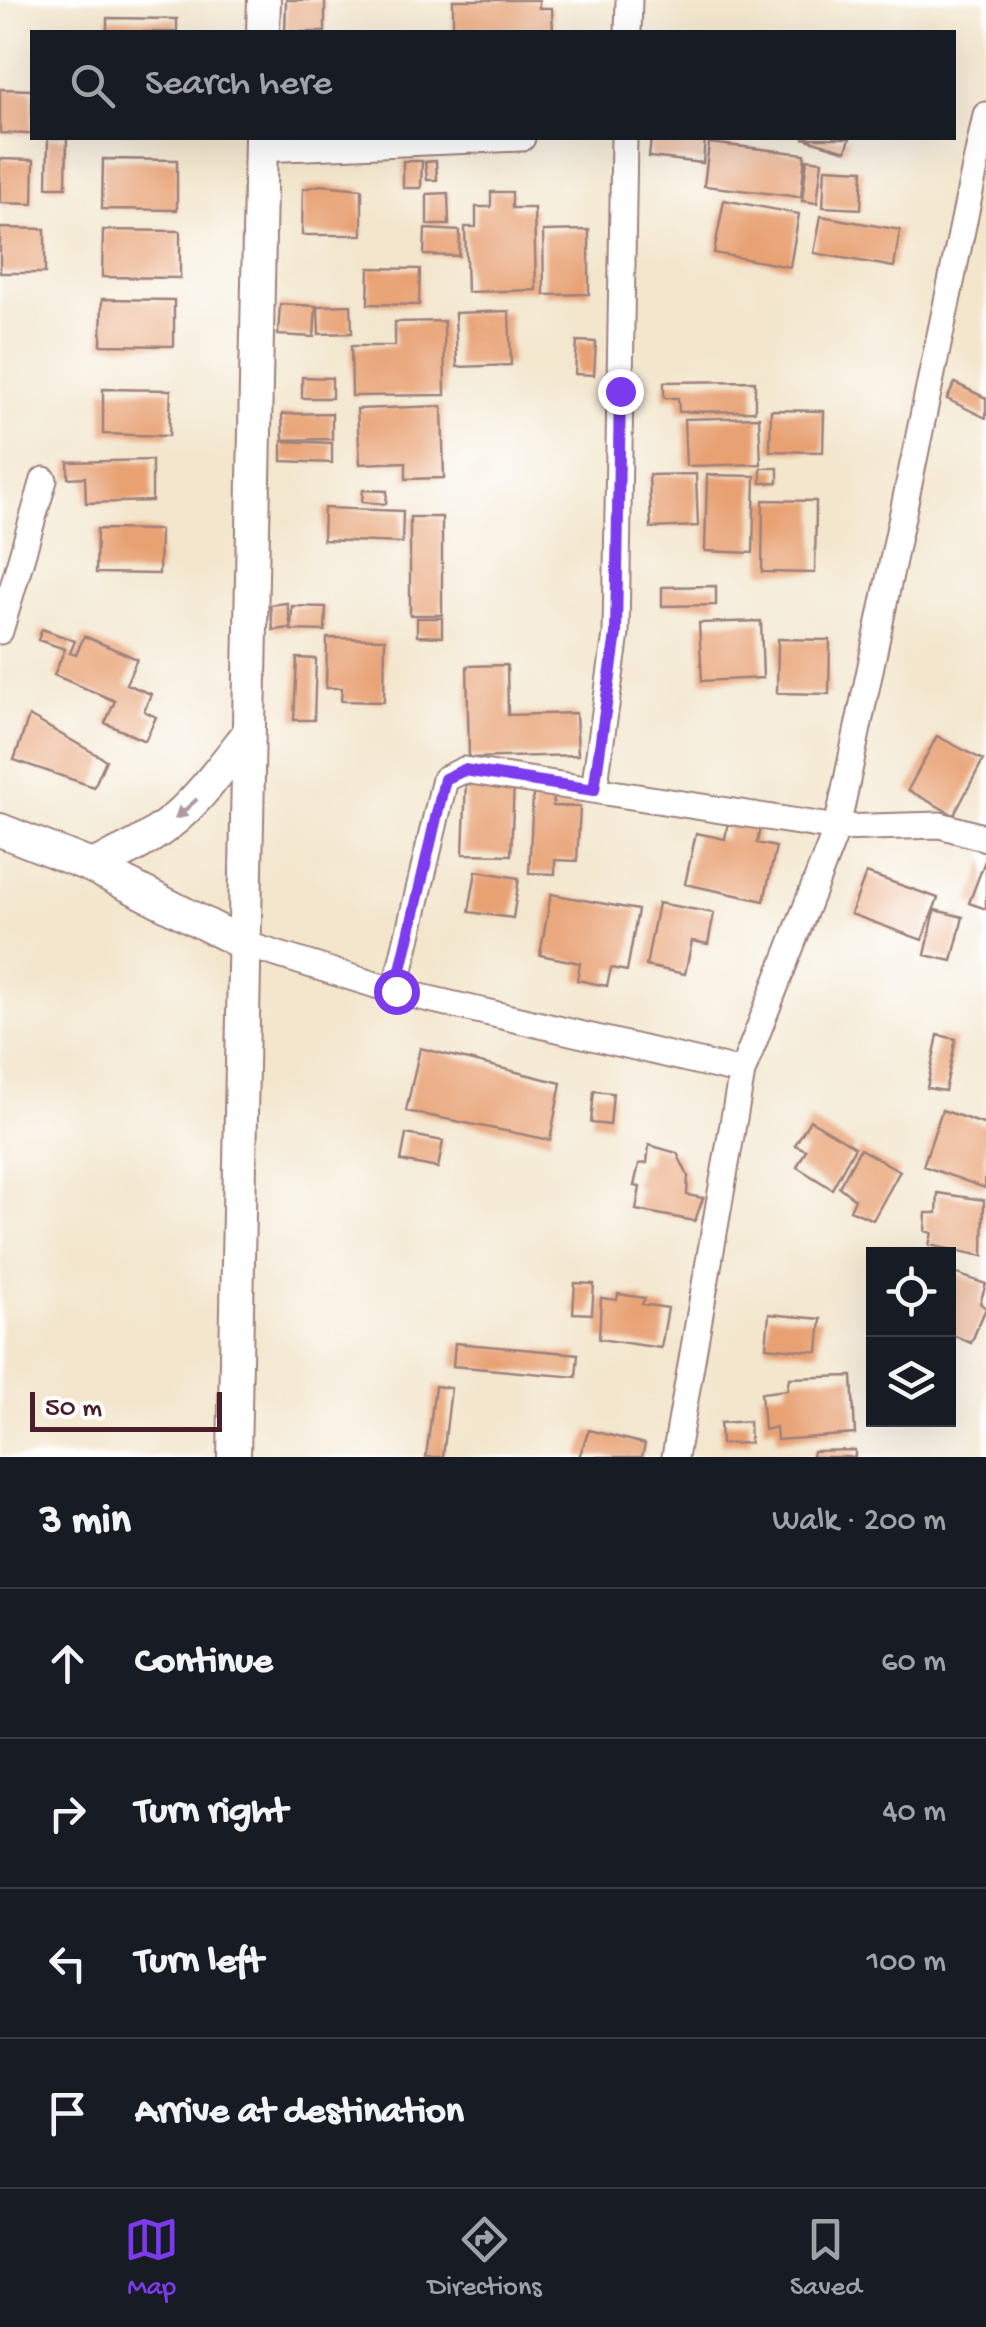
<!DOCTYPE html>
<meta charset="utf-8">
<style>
body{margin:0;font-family:"Gochi Hand",sans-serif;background:#20242c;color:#f1f3f6}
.controls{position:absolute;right:30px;bottom:30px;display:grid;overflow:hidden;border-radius:0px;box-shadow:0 10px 40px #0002}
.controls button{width:90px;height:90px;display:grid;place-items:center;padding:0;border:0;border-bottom:2px solid #363941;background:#171b24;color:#f1f3f6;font:50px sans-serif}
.scale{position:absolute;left:30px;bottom:25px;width:192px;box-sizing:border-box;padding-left:10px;border:5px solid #4a1f2b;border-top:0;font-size:28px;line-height:35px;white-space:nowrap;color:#4a1f2b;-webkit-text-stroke:8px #fff;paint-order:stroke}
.stop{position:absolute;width:30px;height:30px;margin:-22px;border:8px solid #7c3aed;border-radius:50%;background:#fff}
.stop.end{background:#7c3aed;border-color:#fff;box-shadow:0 2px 10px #0008}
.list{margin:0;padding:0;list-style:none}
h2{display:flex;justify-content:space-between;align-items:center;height:130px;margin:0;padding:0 40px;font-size:42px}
h2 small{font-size:32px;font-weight:400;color:#9ea1a6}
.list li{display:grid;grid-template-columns:65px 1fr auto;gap:30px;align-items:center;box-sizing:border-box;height:150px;padding:0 40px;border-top:2px solid #363941}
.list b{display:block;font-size:38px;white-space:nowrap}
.list em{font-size:32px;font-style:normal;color:#9ea1a6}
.icon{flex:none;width:55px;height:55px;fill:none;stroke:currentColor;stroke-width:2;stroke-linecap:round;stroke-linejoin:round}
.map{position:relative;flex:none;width:986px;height:1457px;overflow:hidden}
.search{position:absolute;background:#171b24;box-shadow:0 10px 40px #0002;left:30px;right:30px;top:30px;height:110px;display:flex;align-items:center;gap:25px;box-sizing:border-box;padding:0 35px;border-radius:0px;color:#9ea1a6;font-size:38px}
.sheet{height:730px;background:#171b24}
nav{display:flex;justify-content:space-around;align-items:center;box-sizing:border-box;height:140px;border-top:2px solid #363941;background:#171b24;font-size:28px;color:#9ea1a6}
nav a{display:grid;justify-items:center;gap:5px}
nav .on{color:#7c3aed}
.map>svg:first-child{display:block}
.building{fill:#e8a173}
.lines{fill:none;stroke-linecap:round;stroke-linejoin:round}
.minor-casing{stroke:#9e827c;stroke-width:29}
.tertiary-casing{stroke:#9e827c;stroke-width:36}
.minor{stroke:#fff;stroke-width:25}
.tertiary{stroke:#fff;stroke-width:32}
.oneway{fill:#ae9aa0}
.route{stroke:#7c3aed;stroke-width:12}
</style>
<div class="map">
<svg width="986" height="1457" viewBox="0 0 986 1457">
<rect width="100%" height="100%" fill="#fff"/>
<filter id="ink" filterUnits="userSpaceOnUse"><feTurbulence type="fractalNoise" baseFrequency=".01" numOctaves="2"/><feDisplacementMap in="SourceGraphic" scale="20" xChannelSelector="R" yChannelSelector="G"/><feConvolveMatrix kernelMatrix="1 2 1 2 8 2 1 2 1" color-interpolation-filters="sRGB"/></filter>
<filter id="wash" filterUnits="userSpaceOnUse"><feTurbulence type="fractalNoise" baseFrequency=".0048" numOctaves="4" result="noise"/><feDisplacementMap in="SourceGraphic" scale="40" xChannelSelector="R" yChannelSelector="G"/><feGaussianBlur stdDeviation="2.25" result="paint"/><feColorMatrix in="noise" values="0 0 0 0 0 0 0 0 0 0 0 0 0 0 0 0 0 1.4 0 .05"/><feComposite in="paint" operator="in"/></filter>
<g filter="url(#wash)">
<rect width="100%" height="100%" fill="#f3e6cd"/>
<g id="blocks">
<!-- building -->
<path class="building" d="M286,0H325V32H285Z
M453,0H539V8H552L553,32H453Z
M107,18L177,19V32H107Z
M0,89L32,90V134L0,133Z
M48,138H67L66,187H47Z
M651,138H705L703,163L649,157Z
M803,138H850L846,151Z
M709,143L805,154L801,197L704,186Z
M0,159L34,160L33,204L0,203Z
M103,159L177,160V210L102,209Z
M807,159L822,161L817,203L802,201Z
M403,161H422L421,188H403Z
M436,161L437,180H427L425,162Z
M825,168L863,170L861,209L823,207Z
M321,185L362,189V235H302L303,189Z
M491,192H512V208H534L536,290L467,292L465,227H476V207H491Z
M448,193L449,225H427V194Z
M724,200L799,214L790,267L714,253Z
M821,216L900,230L894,267L814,253Z
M0,228L45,229V273H0Z
M425,229L460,231L459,256L424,255Z
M103,230L180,231V278L102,277Z
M589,230V294L544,295L543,231Z
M369,268L420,269L419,305L368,304Z
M102,299L174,300V346L101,345Z
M280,304L316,306L314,337L278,335Z
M351,305L352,333L319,334L318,306Z
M509,311L511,365L457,367L455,313Z
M444,321L445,395L352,396L351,346H395V322Z
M577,341L596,342L594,375L575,374Z
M302,377L332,378V398H302Z
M755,381V411L679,412L678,398H664V382Z
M955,383L986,398V418L947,399Z
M103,389L171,390L169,436L103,434Z
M442,406L444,478L406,479V462L360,464L357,409Z
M771,410L824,411L823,452L770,451Z
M332,413V439L283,440L282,414Z
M759,417L761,464L686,466L684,419Z
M282,441L332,443V463L282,461Z
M152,460V501L86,503L85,477L68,478V462Z
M761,468H778V483H761Z
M696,474L698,526L651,528L649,475Z
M707,475L755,476L753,553L705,551Z
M363,490L387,491L386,504L362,502Z
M763,500L816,501L815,573L762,572Z
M324,508L403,511L402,543L323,540Z
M410,517H442V615H410Z
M97,529L160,530L159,574L96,573Z
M716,586V605L662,606V587Z
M287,603L291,628L273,630L270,605Z
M292,606L326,607L325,631L291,630Z
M417,618H442V637L417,636Z
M761,621L763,678L702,681L699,623Z
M42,629L75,641L70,653L76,655L84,636L137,659L126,684L151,694L144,711L156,717L145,741L105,723L115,701L54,675L65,649L38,640Z
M327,638L385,639L384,702L341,701L342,688H326Z
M778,639L830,640L829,694L777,693Z
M297,658L316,659L314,720H294Z
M507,665L508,715L576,713L578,755L469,758L467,666Z
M29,716L106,760L94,787L14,760Z
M937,736L983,760L954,815L908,790Z
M466,780L514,782L511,855L463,854Z
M533,794L553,795V806L580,807L577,861L555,860V874L529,873Z
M728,822L760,828L757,843L776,847L764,901L685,884L696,833L725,839Z
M986,858V909L969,903Z
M476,871L519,878L513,918L469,912Z
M866,873L938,898L922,940L851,914Z
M551,894L638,910L627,971L611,968L607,986L577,980L580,963L540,955Z
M658,903L714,913L708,944L692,941L685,974L646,966Z
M935,910L963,917L952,961L925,955Z
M938,1035L956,1039L945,1091L927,1088Z
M420,1048L561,1083L550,1140L406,1111Z
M594,1091L613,1093L610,1125L591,1123Z
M942,1110L986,1125L985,1188L923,1166Z
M810,1120L855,1147L832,1189L797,1167L806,1150L795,1145Z
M406,1134L443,1141L438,1168L401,1161Z
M649,1145L677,1153L688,1176L687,1195L703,1198L695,1221L636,1210L640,1187L634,1186L639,1164L647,1163Z
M860,1149L900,1171L873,1220L850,1210L855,1199L839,1187Z
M938,1193L984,1200L983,1256L929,1245L932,1233L925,1231L926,1213H937Z
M948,1262L956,1265L954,1273L986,1284L980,1303L986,1308L971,1343L948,1333Z
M575,1283L594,1284L592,1314L573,1313Z
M618,1294L645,1298L642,1304L668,1308L661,1348L599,1339L601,1298L617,1300Z
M769,1314L821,1319L818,1352L766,1347Z
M455,1343L578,1354L576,1377L453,1366Z
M852,1376L855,1434L777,1440L776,1427L764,1430L761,1393L787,1390L789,1378Z
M435,1386L451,1388L443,1457H426Z
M749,1421L750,1443L721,1444L720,1423Z
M589,1430L645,1444L642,1457H579Z
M855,1450V1457H812L813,1451Z"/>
</g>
</g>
<g filter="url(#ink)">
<use href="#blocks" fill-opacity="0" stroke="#9e827c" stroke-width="2.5"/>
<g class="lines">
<!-- minor casing -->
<g class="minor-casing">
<path id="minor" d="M628,32L629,0
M261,149L522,138
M0,631L44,480
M594,790L616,634L624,138
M244,944L395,991L742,1072
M395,991L445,779L464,770L837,828L940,825L986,838
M675,1457L742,1072L837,828L986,115"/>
</g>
<!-- tertiary casing -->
<g class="tertiary-casing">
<path id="tertiary" d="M263,32L264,0
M0,830L91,866L244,944
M91,866C174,834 195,802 248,734
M234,1457L261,138"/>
</g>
<!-- minor -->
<use href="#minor" class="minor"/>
<!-- tertiary -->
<use href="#tertiary" class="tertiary"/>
</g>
<!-- one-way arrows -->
<defs><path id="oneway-solid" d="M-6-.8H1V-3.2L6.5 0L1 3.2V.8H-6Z" transform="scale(2.5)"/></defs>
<use class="oneway" href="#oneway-solid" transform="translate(186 809) rotate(138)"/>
</g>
<g class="lines" filter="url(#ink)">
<!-- route -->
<path class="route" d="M396,991L445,779L464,770L594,790L616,634L620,391"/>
</g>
</svg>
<div class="controls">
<button><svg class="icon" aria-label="locate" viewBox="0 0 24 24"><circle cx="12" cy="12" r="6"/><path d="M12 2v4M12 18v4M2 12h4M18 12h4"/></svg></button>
<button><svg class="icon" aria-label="layers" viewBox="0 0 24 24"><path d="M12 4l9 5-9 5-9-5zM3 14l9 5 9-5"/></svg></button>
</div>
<div class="scale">50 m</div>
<div class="stop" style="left:396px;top:991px"></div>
<div class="stop end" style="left:620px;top:391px"></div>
<div class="search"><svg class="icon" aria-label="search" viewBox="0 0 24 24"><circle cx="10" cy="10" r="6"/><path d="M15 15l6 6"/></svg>Search here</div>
</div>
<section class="sheet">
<h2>3 min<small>Walk · 200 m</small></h2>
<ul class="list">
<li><svg class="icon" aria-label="ahead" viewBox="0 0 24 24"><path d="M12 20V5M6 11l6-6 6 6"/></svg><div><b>Continue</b></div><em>60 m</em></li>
<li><svg class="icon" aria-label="right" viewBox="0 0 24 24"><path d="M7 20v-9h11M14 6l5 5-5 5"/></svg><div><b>Turn right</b></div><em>40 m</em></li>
<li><svg class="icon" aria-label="left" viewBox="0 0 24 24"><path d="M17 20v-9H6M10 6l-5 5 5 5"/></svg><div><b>Turn left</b></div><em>100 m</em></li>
<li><svg class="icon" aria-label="arrive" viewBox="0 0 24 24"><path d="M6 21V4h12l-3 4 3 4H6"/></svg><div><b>Arrive at destination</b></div></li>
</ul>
</section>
<nav>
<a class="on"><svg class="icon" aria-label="map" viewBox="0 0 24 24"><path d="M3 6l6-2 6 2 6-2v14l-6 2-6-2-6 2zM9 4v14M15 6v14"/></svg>Map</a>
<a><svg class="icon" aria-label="directions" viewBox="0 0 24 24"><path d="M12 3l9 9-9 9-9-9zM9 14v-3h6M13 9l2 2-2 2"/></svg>Directions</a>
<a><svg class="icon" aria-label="saved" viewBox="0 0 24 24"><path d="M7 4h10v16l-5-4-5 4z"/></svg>Saved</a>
</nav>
